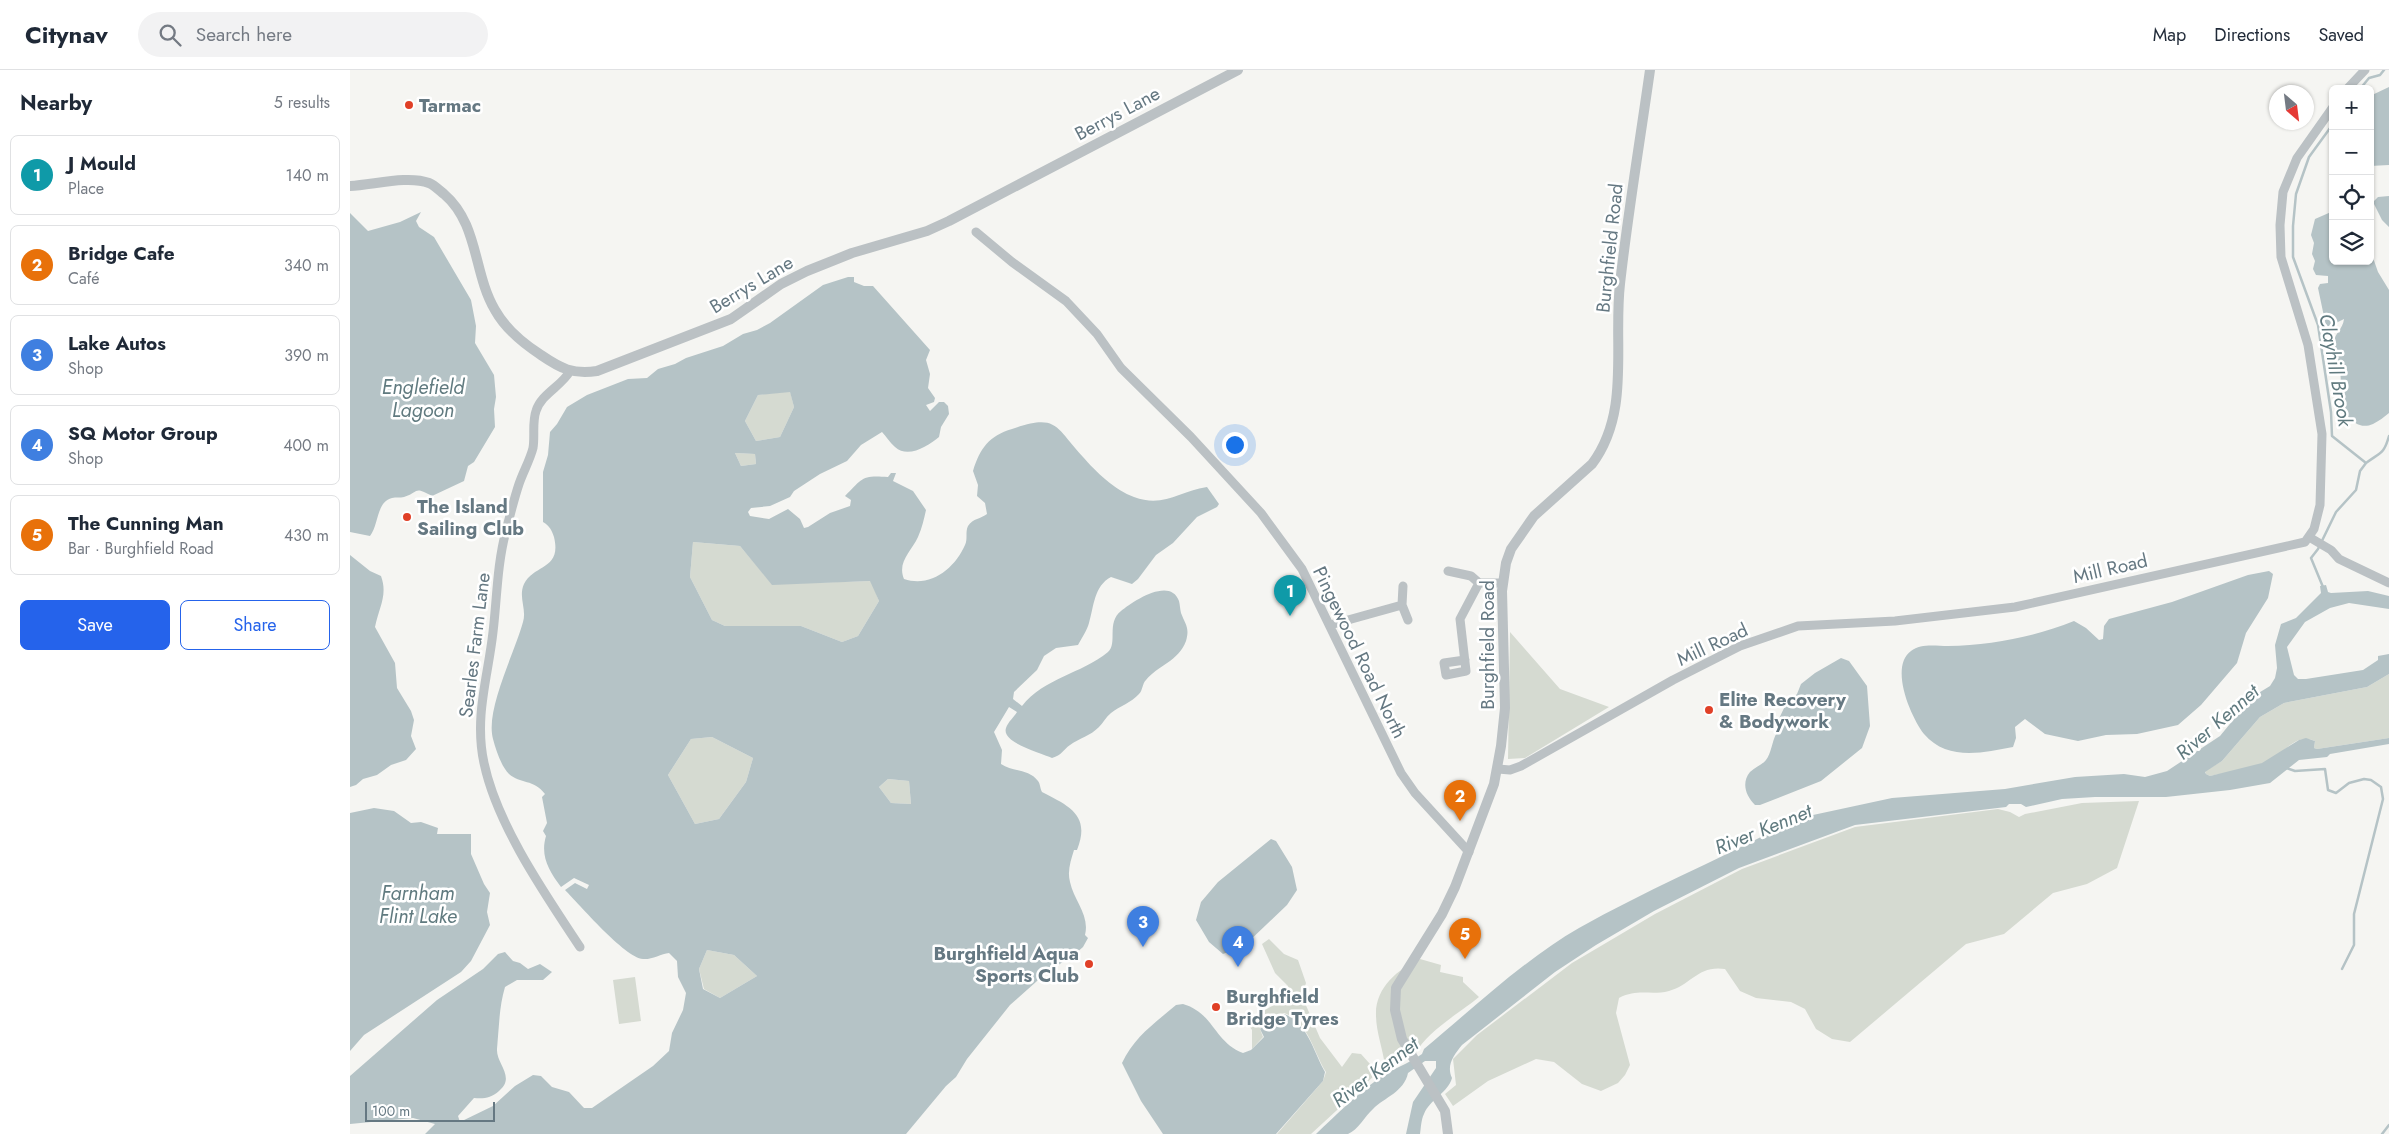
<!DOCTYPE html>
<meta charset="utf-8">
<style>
body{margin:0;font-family:Jost,sans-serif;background:#f2f2f3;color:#1f2937}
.controls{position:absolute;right:15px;top:15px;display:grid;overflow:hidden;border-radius:8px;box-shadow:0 1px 4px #0004}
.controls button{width:45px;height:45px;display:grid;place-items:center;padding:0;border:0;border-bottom:1px solid #e0e1e3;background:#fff;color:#1f2937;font:25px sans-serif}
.compass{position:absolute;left:1919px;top:15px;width:45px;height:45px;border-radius:50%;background:#fff;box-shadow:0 1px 4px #0004;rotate:152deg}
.scale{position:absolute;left:15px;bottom:12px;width:130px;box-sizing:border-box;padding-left:5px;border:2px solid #657882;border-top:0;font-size:14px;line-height:18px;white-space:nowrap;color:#657882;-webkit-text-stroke:4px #fff;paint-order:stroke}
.you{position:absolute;left:884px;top:374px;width:18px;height:18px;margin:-12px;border:4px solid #fff;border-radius:50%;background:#1a73e8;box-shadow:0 0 0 8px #1a73e833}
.badge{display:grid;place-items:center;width:32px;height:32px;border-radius:50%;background:#2563eb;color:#fff;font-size:16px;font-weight:700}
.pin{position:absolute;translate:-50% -41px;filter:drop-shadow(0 1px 2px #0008)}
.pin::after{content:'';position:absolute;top:26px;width:18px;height:15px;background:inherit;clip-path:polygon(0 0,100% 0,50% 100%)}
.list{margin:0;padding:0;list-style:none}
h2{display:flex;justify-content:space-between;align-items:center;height:65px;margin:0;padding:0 20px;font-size:21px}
h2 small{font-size:16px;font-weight:400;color:#747a83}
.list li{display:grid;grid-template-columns:32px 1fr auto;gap:15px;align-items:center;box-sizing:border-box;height:80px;margin:0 10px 10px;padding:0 10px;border:1px solid #e0e1e3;border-radius:8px}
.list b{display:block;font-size:19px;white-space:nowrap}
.list p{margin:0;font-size:16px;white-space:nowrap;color:#747a83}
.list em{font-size:16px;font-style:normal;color:#747a83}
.actions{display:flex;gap:10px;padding:15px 20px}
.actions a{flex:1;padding:11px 0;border:1px solid #2563eb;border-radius:8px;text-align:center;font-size:18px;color:#2563eb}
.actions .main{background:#2563eb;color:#fff}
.icon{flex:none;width:28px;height:28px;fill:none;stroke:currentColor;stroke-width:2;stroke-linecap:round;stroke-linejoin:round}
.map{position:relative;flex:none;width:2039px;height:1064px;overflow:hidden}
header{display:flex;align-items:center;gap:30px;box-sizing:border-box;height:70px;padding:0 25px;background:#fff;border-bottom:1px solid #e0e1e3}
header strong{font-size:24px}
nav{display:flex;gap:28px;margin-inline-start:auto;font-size:18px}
.search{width:350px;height:45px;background:#f2f2f3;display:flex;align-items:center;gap:12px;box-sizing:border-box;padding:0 18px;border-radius:28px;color:#747a83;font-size:19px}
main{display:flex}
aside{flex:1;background:#fff}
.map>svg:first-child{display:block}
.green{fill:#d5dad1}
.water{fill:#b5c3c6;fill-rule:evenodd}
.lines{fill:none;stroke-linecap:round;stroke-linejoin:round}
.stream{stroke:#b5c3c6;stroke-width:2.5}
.minor{stroke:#bbc1c4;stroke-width:9}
.tertiary{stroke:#bbc1c4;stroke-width:10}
.poi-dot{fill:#e04027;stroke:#fff;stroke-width:2}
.labels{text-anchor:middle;stroke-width:5;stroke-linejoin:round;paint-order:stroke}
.poi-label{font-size:19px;font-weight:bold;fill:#657882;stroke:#fff;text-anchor:start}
.street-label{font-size:19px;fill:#657882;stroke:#fff}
.water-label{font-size:20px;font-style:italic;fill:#607a7f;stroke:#fff}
</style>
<header>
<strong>Citynav</strong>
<div class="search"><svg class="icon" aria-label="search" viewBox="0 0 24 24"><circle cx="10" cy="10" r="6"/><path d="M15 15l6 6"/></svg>Search here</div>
<nav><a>Map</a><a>Directions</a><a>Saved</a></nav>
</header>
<main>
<aside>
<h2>Nearby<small>5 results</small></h2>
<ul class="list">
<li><span class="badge" style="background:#0f9aa8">1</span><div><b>J Mould</b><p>Place</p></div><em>140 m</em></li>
<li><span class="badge" style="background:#e8710a">2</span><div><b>Bridge Cafe</b><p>Café</p></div><em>340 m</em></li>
<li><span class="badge" style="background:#3f7fe0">3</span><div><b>Lake Autos</b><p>Shop</p></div><em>390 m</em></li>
<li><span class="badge" style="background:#3f7fe0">4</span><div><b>SQ Motor Group</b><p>Shop</p></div><em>400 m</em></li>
<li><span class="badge" style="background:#e8710a">5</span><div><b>The Cunning Man</b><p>Bar · Burghfield Road</p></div><em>430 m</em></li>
</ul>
<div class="actions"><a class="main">Save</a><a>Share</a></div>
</aside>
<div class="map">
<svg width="2039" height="1064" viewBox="0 0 2039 1064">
<rect width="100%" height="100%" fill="#f5f5f2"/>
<!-- green -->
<path class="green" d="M440,321L444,337L430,367L406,371L395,351L408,325Z
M385,383L405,384L406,394L391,396Z
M343,472L390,476L422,514L521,511L529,531L508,566L492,572L451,556H375L362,550L340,507Z
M1160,562L1210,619L1259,637L1175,688L1158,689Z
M2039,604V668L1967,679L1964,678L1965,671C1946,663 1936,681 1921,690C1906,697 1876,703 1860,706L1856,704L1855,701L1872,691L1910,647L1934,633L2017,617Z
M362,667L403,688L396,712L369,749L345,754L318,705L341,669Z
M538,709L559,711L561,734L541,733L529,717Z
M1789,731L1767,798L1737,814L1703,823L1654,864L1616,874L1500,972L1482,969L1466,959L1455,939L1441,932L1406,928L1390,921L1375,899C1348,895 1341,915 1319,921C1300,926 1289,918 1269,928L1266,943L1280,995L1275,1005L1268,1013L1251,1021L1232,1014L1204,992L1186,989L1138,1011L1103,1036L1095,1024L1106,1015L1103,989L1127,965L1222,893L1305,844L1392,799L1505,757L1648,739L1660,742L1669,747L1675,744L1732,733Z
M919,869L934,884L948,890L956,913L952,926L970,968L992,997L1002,983L1011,984L1020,994L1024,1006L961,1064H927L973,1011L976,1002C964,983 958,951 934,943L915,953L910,959L913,967L902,979V960L896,951L941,925L938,916L925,903L912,874Z
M357,880L384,885L407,906L370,928L354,919L349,899Z
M1070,889L1091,895L1090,902L1113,907V912L1129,927C1112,941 1075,963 1066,983L1035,996C1033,979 1026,962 1026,945C1025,918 1048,899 1070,889Z
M285,907L291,951L269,954L263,910Z"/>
<!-- water -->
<path class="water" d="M2039,17V95L2020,96V26Z
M2039,126V157L2032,150L2023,132L2028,127Z
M71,142L66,151L69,157L84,167L121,230L126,256L125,273L144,305L146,327L144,339L145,357L124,392L118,396L114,411L82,426C63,416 70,422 54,427C50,428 46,427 42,428C26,432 29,455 20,466L0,462V143L18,161L50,152Z
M1981,142L1983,143V191H2020V179L2028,202L2039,220V343C2034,347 2029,351 2023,354C2005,362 1992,342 1990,327C1989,319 1992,310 1990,303C1988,293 1982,285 1983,274C1984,264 1993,259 1994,249L1980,256H1976L1968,218L1970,214L1978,213V206L1966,205L1963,199L1965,191L1962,184L1964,173L1961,165L1965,149Z
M498,207H504V212L514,216H523L580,280L576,290L580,304L578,318L585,328L584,332L576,335L580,341L589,332H594L598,336L599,344L591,357L589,367C578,376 558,389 545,377C540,373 536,366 532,362L511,375L497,391L470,404L444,421L440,427L420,436L401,438L398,442L400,446L419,449L438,439L450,449L454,458L458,457L480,443L500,436L501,430L495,426C513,408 511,405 538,407L541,403H546L543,411L563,421L576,440C574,449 572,458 568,467C561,482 547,492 554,509C581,518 605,498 615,475C618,469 615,462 618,456C623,448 631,449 637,444L635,433L627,426L628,415L623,401C630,378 639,366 662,359C708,343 705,357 733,387C746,402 765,420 784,427C814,438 829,421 857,417L869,434L867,437L847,447L823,473L806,485L788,509L782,514L761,507C744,516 744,536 739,553C737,560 732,568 728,575L706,578L694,586L687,600L664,622L663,629L672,636C694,608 731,604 758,582C768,573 756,553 771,541C782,532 820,506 829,531C830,535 830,539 831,543C835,554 840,557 836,571C829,591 807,596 796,610C792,614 793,620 789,624C781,633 770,636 761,643C756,647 753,653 749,657C740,666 730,668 720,675C713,680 712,685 702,688C692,683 651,673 656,658C658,652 664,647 667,642L659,637L644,662L652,680L651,694C663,702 679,699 688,711C690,713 690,718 692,722C719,736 741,745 727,780H724C721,790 717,801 720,812C724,831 740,845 735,865L738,868L733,877L725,884L696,903L660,935L617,989L606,1007L596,1016L556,1064H75L85,1054L63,1048L0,1054V1006L87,930L133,899L148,884L155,882L163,891L170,893L178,899L190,894L202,902L193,910H167L155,917C149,937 149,958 147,979C146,994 166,1007 149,1021C141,1028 134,1029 124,1028L108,1046L110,1052L143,1036L165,1016L183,1005L191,1006L202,1017L219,1022L234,1038H242L303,996L319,981L322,963L333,940L336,923L328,907L327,891L319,883C311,884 301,890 293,889C275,888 229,834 215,820L225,813L237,819L239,815L224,808L211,817C199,801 190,786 196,766L193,761L197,753L192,727L195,724C184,709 170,714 159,704C151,696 146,680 143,669C135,640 165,582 173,552C177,539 168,527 174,514C184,494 212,500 204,467C202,461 200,456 193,452V402L198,385L200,362L207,354L217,337L237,325L278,309L297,308L308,299L325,294L336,288L373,276L393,264L407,260L420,253L473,215ZM440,322L444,337L430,367L406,371L395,351L408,325ZM385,383L405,384L406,394L391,396ZM343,472L390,476L422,515L520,511L529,531L508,566L492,572L451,556H375L362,550L340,507ZM362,667L403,688L396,712L369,749L345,754L318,705L341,669ZM538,709L559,711L561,734L541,733L529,717ZM357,880L384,885L407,906L370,928L353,919L349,899Z
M0,485L20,501L31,506C38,525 29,537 25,557L45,593L47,618L61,641L64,650L61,666L66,679L56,690L41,695L27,705L13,709L6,715L0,717Z
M1919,501L1923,504L1918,528L1896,563L1887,593L1851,635L1828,655L1787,664L1756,665L1728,671L1695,664L1675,649L1665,657L1666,668L1663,677C1632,683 1597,691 1574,664C1561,647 1539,597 1561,581C1571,573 1586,576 1598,576C1641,575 1684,567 1724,551L1736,558L1749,570L1753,569L1754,556L1759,549L1822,532L1898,505Z
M1976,515L1978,522L1981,523L2018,521L2039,526V539L1999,533L1980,538L1955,552L1937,577L1944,605L1948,609H1956L2013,600L2028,590V586L2039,584V604L2017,617L1934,633L1910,647L1872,691L1855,702L1856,704L1860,706L1912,693L1949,670L1956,668L1965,671L1964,678L1967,679L2039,668V674L1980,684L1977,687L1949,690L1920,713L1880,720L1816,727H1745L1712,729L1676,737L1671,734H1659L1656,737L1505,755L1389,798L1304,841L1246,875L1205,902L1112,975C1104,985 1096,995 1102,1008C1098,1023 1080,1029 1074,1044C1071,1050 1071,1058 1070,1064H1056L1063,1032L1086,998V991H1075L1058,1003C1054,1022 1035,1027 1023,1039C1015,1046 1008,1060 998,1064C990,1064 975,1064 966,1064C986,1045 1006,1025 1028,1009C1042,999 1058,994 1072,984L1074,979C1122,939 1175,889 1229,858C1296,820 1368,790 1436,754L1463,745L1542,728L1655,719L1725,707L1774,704L1795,707L1817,701L1870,666L1902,627L1920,616L1925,608L1927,598L1925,575L1931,554L1946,548L1971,523L1970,516Z
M1491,588L1499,591L1517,616L1520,656L1512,678L1471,711L1410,735H1405C1396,726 1391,713 1400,702C1405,697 1412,695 1416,690C1421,684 1422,672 1426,664L1424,659L1435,636L1447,624L1451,614L1465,603Z
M24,738L44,741L61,753L71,752L88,758L87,764H121V784L134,814L140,823L137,842L140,855L121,891L111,902L14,965L0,981V743Z
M921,769L926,771L942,797L947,820L937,835L894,876L873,884L859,872L846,850L851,832L868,812Z
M833,934C864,943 864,972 893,983L901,980L914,967L910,959L915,954L934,944C957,951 964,983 975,1002L973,1011L926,1064H813L791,1031L772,993C784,967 805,953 826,935Z"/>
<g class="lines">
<!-- stream -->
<path class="stream" d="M2010,19L2019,8L2030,5L2034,0
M2016,393C2031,382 2034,384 2039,366
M1973,517L1961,488L1968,479L1986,442L2006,420L2010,401L2016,393L1982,366L1981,342L1968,255L1943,187V156L1946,124L1959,87L1983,54
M1936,698L1945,701L1975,699L1978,720L1986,723L1999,713L2014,709L2021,710L2031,717L2033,729L2004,844V875L1992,899
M2032,1064L2039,1055"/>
<!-- minor -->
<path class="minor" d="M1997,19L2015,0
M626,162L662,192L716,231L747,264L771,298L841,367L911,443L952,499L1051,703L1065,723L1119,782
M220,301C212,316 191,324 186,341C182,352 185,367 183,378C180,390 173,402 169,414C164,429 160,445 156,461C147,494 147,529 143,562C138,607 124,647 134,693C147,755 195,824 230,877
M1959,467L1981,480L1989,489L2039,513
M1098,501L1121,506L1129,513H1153
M1052,535L1053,516
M980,555L1052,535L1058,550
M1115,590L1094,593L1096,605L1116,601L1110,549L1129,513
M1148,699L1160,700L1171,696L1323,610L1390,576L1448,556L1545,551L1665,537L1955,472L1964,459L1970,435L1972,364L1958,275L1931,187L1930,155L1933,122L1947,88L1983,37"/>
<!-- tertiary -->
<path class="tertiary" d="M0,116C23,115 58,105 79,113C84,115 89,120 94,124C129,154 123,203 145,240C155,258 174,274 191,285C210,298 223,305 247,301L381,249L431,214L457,201L502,183L577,161L599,151L888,0
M1098,1064L1095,1041L1052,969L1045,940L1046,918L1092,844L1105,817L1144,714L1151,676L1155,638L1152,521L1156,493L1161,479L1184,446L1242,394C1281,342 1263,274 1270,214C1278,142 1290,71 1300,0"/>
</g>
<!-- markers -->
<g class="poi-dot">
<circle cx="59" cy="35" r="5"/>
<circle cx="57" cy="447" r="5"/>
<circle cx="1359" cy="640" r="5"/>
<circle cx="739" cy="894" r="5"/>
<circle cx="866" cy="937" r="5"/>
</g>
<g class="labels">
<!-- poi labels -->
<g class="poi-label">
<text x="69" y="42">Tarmac</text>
<text x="67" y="443">The Island<tspan x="67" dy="22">Sailing Club</tspan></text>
<text x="1369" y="636">Elite Recovery<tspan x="1369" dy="22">&amp; Bodywork</tspan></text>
<text x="729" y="890" text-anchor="end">Burghfield Aqua<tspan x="729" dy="22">Sports Club</tspan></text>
<text x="876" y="933">Burghfield<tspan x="876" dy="22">Bridge Tyres</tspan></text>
</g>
<!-- street labels -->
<g class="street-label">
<text transform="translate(767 43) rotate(-28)" y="7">Berrys Lane</text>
<text transform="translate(1259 178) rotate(-84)" y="7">Burghfield Road</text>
<text transform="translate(401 214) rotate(-31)" y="7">Berrys Lane</text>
<text transform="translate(1760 498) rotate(-13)" y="7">Mill Road</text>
<text transform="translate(1362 574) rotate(-25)" y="7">Mill Road</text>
<text transform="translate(124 575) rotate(-83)" y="7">Searles Farm Lane</text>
<text transform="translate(1137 575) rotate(-90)" y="7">Burghfield Road</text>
<text transform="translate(1010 582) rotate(64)" y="7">Pingewood Road North</text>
</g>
<!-- water labels -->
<g class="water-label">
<text transform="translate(1986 300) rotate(80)" y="7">Clayhill Brook</text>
<text x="73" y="324">Englefield<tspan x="73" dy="23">Lagoon</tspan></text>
<text transform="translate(1867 652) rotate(-41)" y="7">River Kennet</text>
<text transform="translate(1413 759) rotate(-22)" y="7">River Kennet</text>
<text x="68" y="830">Farnham<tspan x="68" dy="23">Flint Lake</tspan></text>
<text transform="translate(1025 1002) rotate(-37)" y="7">River Kennet</text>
</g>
</g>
</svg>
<div class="controls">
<button>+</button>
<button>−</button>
<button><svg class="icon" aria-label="locate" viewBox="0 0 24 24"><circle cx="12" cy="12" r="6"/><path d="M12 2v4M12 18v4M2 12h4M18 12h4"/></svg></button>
<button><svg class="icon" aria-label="layers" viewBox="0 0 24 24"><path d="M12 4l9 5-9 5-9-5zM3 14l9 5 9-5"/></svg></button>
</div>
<svg class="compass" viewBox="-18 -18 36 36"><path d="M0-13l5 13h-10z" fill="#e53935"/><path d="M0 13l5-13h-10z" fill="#747a83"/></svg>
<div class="scale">100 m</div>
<div class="you"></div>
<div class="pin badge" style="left:940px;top:546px;background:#0f9aa8">1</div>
<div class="pin badge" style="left:1110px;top:751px;background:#e8710a">2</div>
<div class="pin badge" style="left:793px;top:877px;background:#3f7fe0">3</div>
<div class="pin badge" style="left:888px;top:897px;background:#3f7fe0">4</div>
<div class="pin badge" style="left:1115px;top:889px;background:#e8710a">5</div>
</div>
</main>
